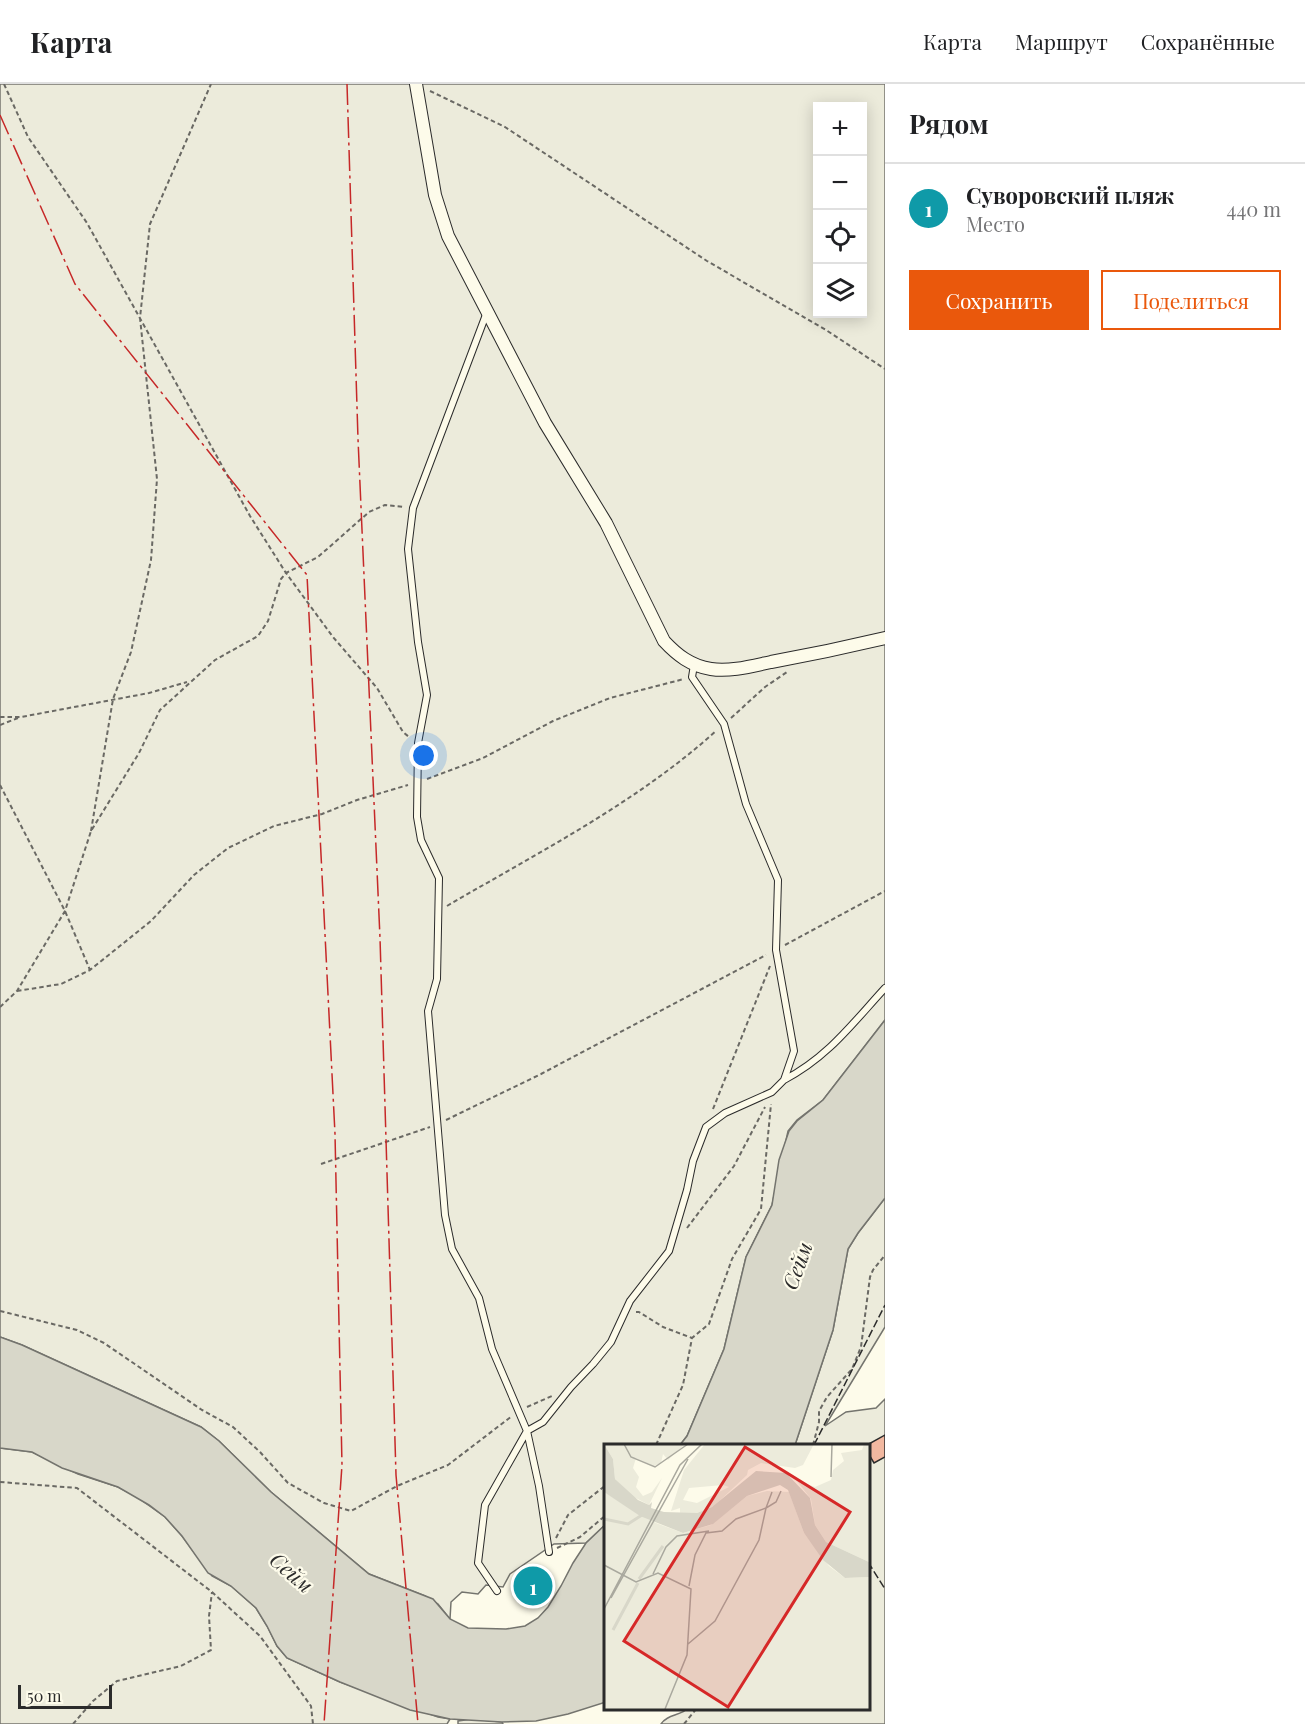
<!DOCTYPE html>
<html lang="ru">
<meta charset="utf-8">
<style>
body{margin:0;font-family:"Playfair Display",serif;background:#f2f2f2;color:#202124}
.controls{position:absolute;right:18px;top:18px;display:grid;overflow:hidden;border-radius:0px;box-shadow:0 3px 15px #0003}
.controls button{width:54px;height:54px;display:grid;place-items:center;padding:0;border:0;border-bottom:2px solid #e0e0e0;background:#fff;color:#202124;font:30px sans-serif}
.scale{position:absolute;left:18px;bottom:15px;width:94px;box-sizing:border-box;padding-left:6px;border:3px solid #2b2b2b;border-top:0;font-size:16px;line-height:21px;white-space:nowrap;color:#2b2b2b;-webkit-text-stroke:4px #fdfbea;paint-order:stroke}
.you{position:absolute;left:424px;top:672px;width:21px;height:21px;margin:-15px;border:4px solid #fff;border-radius:50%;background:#1a73e8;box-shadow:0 0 0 9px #1a73e833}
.badge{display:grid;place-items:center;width:39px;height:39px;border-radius:50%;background:#ea580c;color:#fff;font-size:20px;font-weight:700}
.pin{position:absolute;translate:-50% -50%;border:3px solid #fff;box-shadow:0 2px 6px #0006}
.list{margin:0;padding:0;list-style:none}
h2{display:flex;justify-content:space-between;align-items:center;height:78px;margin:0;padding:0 24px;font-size:26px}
h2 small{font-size:20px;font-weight:400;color:#757577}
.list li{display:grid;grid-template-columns:39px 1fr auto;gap:18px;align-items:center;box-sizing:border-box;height:90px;padding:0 24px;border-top:2px solid #e0e0e0}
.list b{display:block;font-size:22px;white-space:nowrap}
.list p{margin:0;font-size:20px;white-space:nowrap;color:#757577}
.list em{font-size:20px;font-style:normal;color:#757577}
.actions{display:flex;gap:12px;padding:18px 24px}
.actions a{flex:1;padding:14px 0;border:2px solid #ea580c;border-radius:0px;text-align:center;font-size:21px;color:#ea580c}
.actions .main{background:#ea580c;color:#fff}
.icon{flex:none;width:33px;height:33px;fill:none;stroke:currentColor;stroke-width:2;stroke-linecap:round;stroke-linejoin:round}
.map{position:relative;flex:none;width:885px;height:1640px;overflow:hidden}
header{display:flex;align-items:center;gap:36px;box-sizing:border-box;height:84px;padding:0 30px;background:#fff;border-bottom:2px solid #e0e0e0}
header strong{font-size:28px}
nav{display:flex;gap:33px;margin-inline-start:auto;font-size:21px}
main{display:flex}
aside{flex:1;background:#fff}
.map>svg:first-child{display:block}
.green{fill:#ecebdb;stroke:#74746e;stroke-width:1.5;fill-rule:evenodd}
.water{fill:#d8d7c9;stroke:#74746e;stroke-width:1.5}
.building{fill:#f2b8a0;stroke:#2b2b2b;stroke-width:1.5}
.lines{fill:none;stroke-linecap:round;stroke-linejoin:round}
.lane-casing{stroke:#2b2b2b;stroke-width:8}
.street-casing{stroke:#2b2b2b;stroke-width:14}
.path{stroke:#6a6964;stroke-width:2;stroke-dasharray:4.5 3;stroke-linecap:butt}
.lane{stroke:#fdfbea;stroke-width:6}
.street{stroke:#fdfbea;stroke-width:12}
.fence{stroke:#2b2b2b;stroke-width:1.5;stroke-dasharray:8 3;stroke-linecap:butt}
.power{stroke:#c62828;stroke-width:1.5;stroke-dasharray:21 4.5 3 4.5;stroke-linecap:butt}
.labels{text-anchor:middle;stroke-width:4.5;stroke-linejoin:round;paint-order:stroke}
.water-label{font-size:21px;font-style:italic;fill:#2b2b2b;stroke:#fdfbea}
.inset-river{fill:none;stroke:#d8d7c9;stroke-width:3}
.inset-road{fill:none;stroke:#a9a89e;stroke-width:1.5}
.view{fill:#d62828;fill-opacity:0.15;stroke:#d62828;stroke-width:3}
.inset-edge{fill:none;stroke:#2b2b2b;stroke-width:3}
</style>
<header>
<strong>Карта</strong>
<nav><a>Карта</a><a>Маршрут</a><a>Сохранённые</a></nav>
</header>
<main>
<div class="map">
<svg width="885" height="1640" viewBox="0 0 885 1640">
<rect width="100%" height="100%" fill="#fdfbea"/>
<!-- green -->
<path class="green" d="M0,0H885V936L823,1016L797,1036L788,1047L772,1121L746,1173L724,1265L687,1352L680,1361H606V1440L586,1459L554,1460L510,1490L503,1503L486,1501L478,1510L462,1508L451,1518L450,1535L438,1520L425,1512L369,1490L271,1408L219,1357L201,1343L22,1261L0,1253ZM818,22H862V230H818Z
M885,1114V1243L825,1342L846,1328L876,1324L885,1315V1640H661C667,1630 681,1632 688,1624H868V1361H795L833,1246L848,1165L858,1149Z
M0,1364L32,1368L78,1390L118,1403L137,1413L165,1433L182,1452L212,1492L231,1502L256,1524L267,1542L277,1562L287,1574L340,1598L438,1633L450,1635L447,1640H0Z
M472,1635L502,1638L503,1640H458V1637Z"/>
<!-- water -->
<path class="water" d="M885,936V1114L858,1149L848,1165L833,1246L795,1361H680L687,1352L724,1265L746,1173L772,1121L779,1076L789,1047L797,1037L823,1016Z
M0,1253L22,1261L201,1343L219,1357L271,1408L369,1490L433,1515L450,1535L468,1544L506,1545L525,1542L538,1534L548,1523L561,1502L573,1479L586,1459L606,1440V1618L568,1630L536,1637L502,1638L450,1635L410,1626L340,1598L287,1574L277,1562L267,1542L256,1524L231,1502L208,1489L182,1452L165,1433L149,1421L118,1403L62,1384L32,1368L0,1364Z"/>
<!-- building -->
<path class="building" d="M885,1351V1373L874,1379L868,1369L867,1361Z"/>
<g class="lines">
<!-- lane casing -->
<g class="lane-casing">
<path id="lane" d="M487,228L413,424L408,465L418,558L427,611L418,659L417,733L421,756L439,794L437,895L428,927L445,1131L452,1165L479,1214L492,1265L527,1347L485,1421L478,1479L497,1507
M784,996C828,973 852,940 885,904
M549,1468L539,1402L527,1347L543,1338L571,1303L593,1280L611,1258L630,1217L669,1167L687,1106L693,1077L706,1043L725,1029L772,1008L784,996L794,967L776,866L778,796L746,720L724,640L692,593L694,581"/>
</g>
<!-- street casing -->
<g class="street-casing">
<path id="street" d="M416,0L435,111L448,152L545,339L606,439L664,557C677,571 691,582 711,585C730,588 752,582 771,578C809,571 847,563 885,554"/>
</g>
<!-- path -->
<path class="path" d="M4,0L28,53L87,139L250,432L286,489L333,553L377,604L403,648L409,653
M430,7L505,43L707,177L826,246L885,285
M0,633H21L149,609L187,598
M731,634L765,603L787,588
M0,641L18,634
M427,695L483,674L553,637L610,614L684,595
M0,701L65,827L90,886
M91,747L113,615L131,568L151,476L157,395L140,234L150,140L211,0
M447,822C539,768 636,719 716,647
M785,861L885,807
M17,907L61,900L90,886L151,837L194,791L228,764L274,742L322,730L357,716L408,701
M0,923L17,907L65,827L91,747L139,669L160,626L215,576L258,552L268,537L281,495L286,489L318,473L369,428L385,421L405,423
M713,1025L770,882
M446,1036L541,990L766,871
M321,1080L430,1043
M687,1144L734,1082L765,1023
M0,1227L77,1246L104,1259L202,1326L233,1343L260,1368L288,1399L324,1419L351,1427L397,1402L448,1381L512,1332
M636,1228H639L663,1243L692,1254
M527,1323L552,1312
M656,1361L683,1301L692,1254L709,1240L732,1175L761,1125L771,1020
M813,1361L819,1338V1327L827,1313L852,1285L861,1263L870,1193L873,1186L885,1171
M0,1398L77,1404L212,1508L260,1552L311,1622L313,1640
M556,1454L568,1431L606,1401
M557,1464L580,1453L606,1431
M73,1640L93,1617L117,1597L181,1582L211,1566L209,1532L212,1508
M684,1640L697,1624"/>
<!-- lane -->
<use href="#lane" class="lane"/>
<!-- street -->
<use href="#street" class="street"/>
<!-- fence -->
<path class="fence" d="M814,1361L885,1221
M868,1478L885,1505"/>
<!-- power -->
<path class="power" d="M347,0L358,355L380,854L396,1391L418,1640
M0,31L75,200L307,491L335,1050L342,1381L324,1640"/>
</g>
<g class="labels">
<!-- water labels -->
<g class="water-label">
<text transform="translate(798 1182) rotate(-70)" y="7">Сейм</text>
<text transform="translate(291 1489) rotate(41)" y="7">Сейм</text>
</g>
</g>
<!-- overview -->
<g transform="translate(604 1360)">
<rect width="266" height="266" fill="#fdfbea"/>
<path d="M0,0H81L64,16L59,10L57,19L50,22L32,14L29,24L35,33L32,43L39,52L48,48L58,34L45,61L28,52L11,35L9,15ZM101,0H210L199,21L191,24L157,19L144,26L143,31L110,62L93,69H76V64L67,67L80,26ZM119,41L125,43L93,59L79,56L85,44ZM260,0H265V118L222,98L211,81L207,55L192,36L211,43L227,36L229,26L240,17L237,9L258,6ZM163,47L185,48L200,89L225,122L241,134L265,133V265H0V48L52,79L79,89L107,81L143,52Z" fill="#ecebdb" fill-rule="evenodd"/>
<path d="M0,0L9,15L11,35L34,56L45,61L48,58L47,64L60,68L93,69L108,63L152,27L182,29L206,54L211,81L222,98L265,118V133L241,134L219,116L200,89L184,46L176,41L143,52L109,80L79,89L36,72L0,48Z" fill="#d8d7c9"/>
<path class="inset-river" d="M0,75L24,80L38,71M35,135L59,102M9,186L34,139"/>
<path class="inset-road" d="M20,0L27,13L51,23L84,0M227,33L228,0M0,121L32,138L54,129L87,145L83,211L61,265M49,130L62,103L73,92L105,87M85,142L91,111L102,89L118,87L132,75L162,64L168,48M7,154L84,15M0,165L76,21L98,0M84,200L111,177L155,96L162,64L172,58L177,47"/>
<path class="view" d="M141,3L246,68L124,263L20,197Z"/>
<rect width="266" height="266" class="inset-edge"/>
</g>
</svg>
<div class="controls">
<button>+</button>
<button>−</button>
<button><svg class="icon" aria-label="locate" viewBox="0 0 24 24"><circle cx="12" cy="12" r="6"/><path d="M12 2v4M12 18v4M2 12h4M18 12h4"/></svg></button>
<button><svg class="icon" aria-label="layers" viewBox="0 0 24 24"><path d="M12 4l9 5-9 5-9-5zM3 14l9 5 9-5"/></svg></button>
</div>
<div class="scale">50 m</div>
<div class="you"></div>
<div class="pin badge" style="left:533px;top:1502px;background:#0f9aa8">1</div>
</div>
<aside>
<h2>Рядом<small></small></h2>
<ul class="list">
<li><span class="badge" style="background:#0f9aa8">1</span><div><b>Суворовский пляж</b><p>Место</p></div><em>440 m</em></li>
</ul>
<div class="actions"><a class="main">Сохранить</a><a>Поделиться</a></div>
</aside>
</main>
